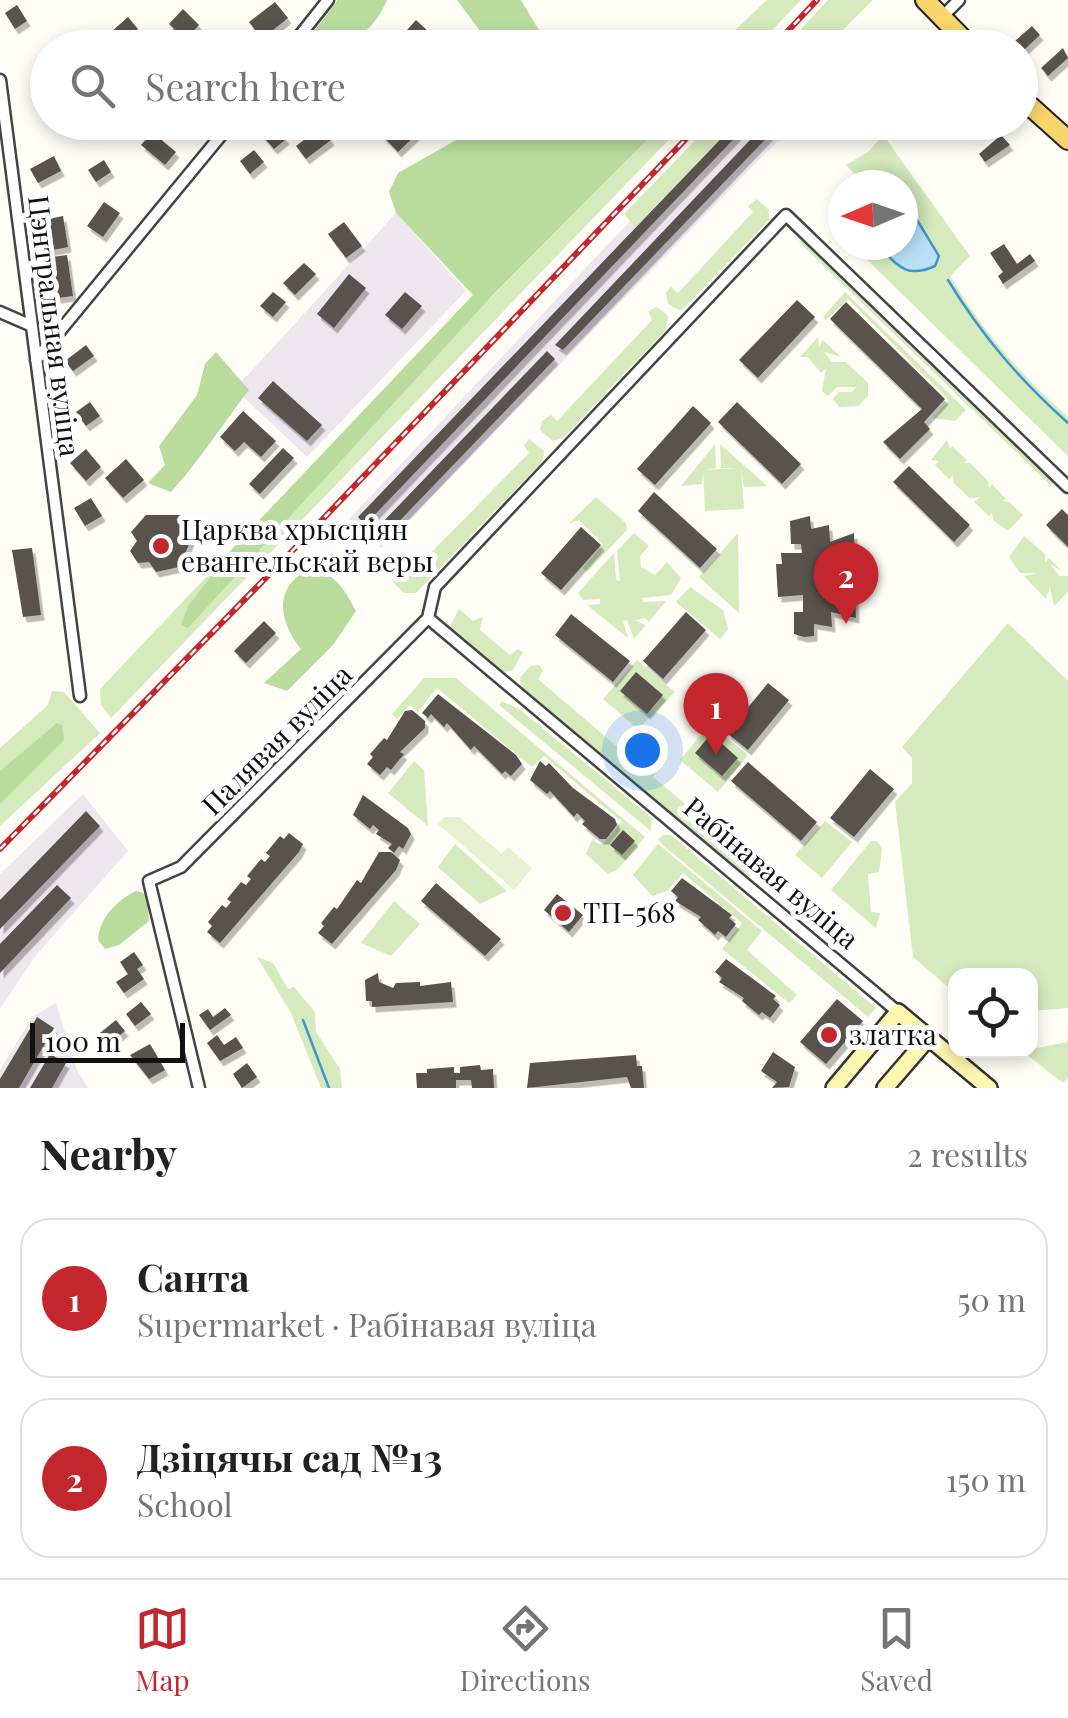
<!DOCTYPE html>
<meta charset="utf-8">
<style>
body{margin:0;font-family:"Playfair Display",serif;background:#f6f6f6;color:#202124}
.controls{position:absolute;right:30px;bottom:30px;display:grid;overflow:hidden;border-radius:20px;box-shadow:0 5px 15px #0003}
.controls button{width:90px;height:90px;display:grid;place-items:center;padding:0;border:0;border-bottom:2px solid #e0e0e0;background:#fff;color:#202124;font:50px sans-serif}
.compass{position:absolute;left:828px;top:170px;width:90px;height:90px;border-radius:50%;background:#fff;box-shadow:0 5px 15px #0003;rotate:268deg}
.scale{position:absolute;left:30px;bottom:25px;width:155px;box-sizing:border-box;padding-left:10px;border:5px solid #111;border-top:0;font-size:28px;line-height:35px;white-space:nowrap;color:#111;-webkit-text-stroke:8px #fff;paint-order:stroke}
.you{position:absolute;left:642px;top:750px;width:35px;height:35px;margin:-25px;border:8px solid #fff;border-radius:50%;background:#1a73e8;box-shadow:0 0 0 15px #1a73e833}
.badge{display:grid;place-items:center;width:65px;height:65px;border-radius:50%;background:#c4262e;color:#fff;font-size:32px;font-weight:700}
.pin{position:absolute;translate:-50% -82px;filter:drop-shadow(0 2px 5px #0008)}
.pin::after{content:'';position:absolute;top:52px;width:35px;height:30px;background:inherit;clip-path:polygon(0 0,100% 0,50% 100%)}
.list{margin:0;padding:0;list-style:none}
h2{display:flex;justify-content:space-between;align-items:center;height:130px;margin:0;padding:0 40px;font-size:42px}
h2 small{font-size:32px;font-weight:400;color:#757577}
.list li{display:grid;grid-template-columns:65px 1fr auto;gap:30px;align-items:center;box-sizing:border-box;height:160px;margin:0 20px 20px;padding:0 20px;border:2px solid #e0e0e0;border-radius:30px}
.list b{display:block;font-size:38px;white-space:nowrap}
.list p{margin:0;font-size:32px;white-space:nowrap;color:#757577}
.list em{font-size:32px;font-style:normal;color:#757577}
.icon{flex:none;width:55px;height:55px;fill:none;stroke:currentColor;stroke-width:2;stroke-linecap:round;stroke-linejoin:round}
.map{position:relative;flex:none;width:1068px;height:1088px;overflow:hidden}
.search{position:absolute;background:#fff;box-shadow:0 5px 15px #0003;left:30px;right:30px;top:30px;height:110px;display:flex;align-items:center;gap:25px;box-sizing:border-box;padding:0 35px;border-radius:55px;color:#757577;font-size:38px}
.sheet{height:490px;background:#fff}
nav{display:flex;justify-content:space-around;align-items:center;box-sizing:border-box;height:140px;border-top:2px solid #e0e0e0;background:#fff;font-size:28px;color:#757577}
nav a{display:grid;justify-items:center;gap:5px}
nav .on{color:#c4262e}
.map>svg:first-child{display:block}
.industrial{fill:#eee6ef}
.green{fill:#d5ebbd}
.forest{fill:#b9dc9c}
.pitch{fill:#e6f2cf}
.water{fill:#b9e0f7;stroke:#3f96cf;stroke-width:2.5}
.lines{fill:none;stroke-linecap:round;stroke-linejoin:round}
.stream{stroke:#3f96cf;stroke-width:2.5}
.building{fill:#5a524d;filter:url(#shadow)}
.street-casing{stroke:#444;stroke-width:15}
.secondary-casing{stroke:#333;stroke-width:20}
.primary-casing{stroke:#222;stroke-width:22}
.street{stroke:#fff;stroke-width:10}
.secondary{stroke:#fff6b0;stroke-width:15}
.primary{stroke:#f9d66b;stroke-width:18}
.rail-casing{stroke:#c4262e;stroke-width:6}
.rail{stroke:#fff;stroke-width:2.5;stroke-dasharray:8;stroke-linecap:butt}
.poi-dot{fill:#c4262e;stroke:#fff;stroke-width:4}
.labels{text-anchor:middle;stroke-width:10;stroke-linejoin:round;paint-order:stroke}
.street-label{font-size:28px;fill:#111;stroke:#fff}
.poi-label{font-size:28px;fill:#111;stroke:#fff;text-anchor:start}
</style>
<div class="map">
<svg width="1068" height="1088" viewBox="0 0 1068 1088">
<defs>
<filter id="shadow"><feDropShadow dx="3.5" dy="5.5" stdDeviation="0" flood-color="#0004"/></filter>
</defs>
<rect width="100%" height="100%" fill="#fffdf5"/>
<!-- industrial -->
<path class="industrial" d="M734,123H795L381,548L349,519L630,221L635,226Z
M396,213L466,291L307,457L235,389Z
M83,794L128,851L37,954L0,1009V874Z
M56,1003L76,1068L88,1088H0V1070L32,1017Z"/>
<!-- green -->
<path class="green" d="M767,0H801L756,47H717Z
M828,0H873L831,42L824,45L814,38L806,47H783L803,32L801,29Z
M664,123H685L111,718L101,705L100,689L474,294L491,298Z
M712,123H737L635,227L624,214Z
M883,135L970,256L950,276C983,331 1020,375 1068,417V456L852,245H903V185H865L846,165L869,151Z
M757,199L769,210V220L681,311L668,304L666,292L671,287L678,293L753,212L748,206Z
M801,240L1053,483L1051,486L799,242Z
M845,292L966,410L955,421L933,418L949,400L848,299L826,320L823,317Z
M657,307L668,316L666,330L563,438L553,441L540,430L542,421L551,415L557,421L652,320L648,311Z
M818,337L819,347L823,340L841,357L824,352L832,362H846L868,383V396L858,406L839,407L833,399L839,392H852L856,387H837L828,396L822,391L826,368L821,373L808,357H800Z
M529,439L544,451L543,461L416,593H404L392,581L395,569L403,567L412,572L529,453L524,445Z
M947,440L950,449L952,446L967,460L964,463H970L988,481L989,488L992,484L1006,499L1002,501L1009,502L1023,515L1008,531L993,520L992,513L989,516L974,502L981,497L969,498L954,483L953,475L949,479L935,465L939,461L931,460Z
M715,444L716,468L706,470L736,468H721L720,444L767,486L744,487L741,469L744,509L705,511L703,469L702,484L681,486Z
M596,497L626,523L627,530L587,572L583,568L603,544L579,520L568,524Z
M634,533L649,546L640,556L641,567L655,575L667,562L681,578L671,595L642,598L643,602L666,601L649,622L645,618L634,620L646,625L634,639L627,620L623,621L628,638L587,605L600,604V599L583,600L578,593L614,553L616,580L620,581L617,551Z
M738,533L739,613L699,577Z
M1024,536L1045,554V562L1049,558L1063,572L1050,564L1059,576H1068V592L1054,606L1050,586L1046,599L1024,576L1037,573H1020L1009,557Z
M690,587L723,610L728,629L720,639L676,602Z
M459,609L473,621L483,617L480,630L510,655L518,649L523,652L513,670L501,673L449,628Z
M1008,623L1068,681V1008L1031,1011L1030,976H956L955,993L913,957L895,802L912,783V758L902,747Z
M637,660L675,692L638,729L603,699Z
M539,665L543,671L538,679L628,756L636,746L660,766L653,777L755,862L763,854L767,857L759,875L744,877L524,692L520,678L530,666Z
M424,678H456L645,837L618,869L608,874L586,854L592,840L602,845L622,822L544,756L532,767L437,688L418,712L410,705L397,719L392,714Z
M52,691L64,692L100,733L0,826V748L48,705Z
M502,701L519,709L652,818L651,831L499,705Z
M710,724L748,755L718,792L680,760Z
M414,761L424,770L428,826L388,793Z
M825,821L852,842L822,878L795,855Z
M663,835H671L876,1008L868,1017L663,845L658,839Z
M871,841H877L882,849L879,872L868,874L871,912L880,913L876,928L831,890Z
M455,844L507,891L480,904L438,867Z
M658,844L762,931L747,950L797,995L789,1003L722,949L742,923L683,873L667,891L652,896L633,875Z
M394,901L420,924L391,956L361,943Z
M257,957L273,963L288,989L294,987L315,1012L316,1032L340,1069L342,1088H321L291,1013Z
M1068,1037V1077L1063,1083L1022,1051L1067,1042Z"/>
<!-- forest -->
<path class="forest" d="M338,0H387C370,40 343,48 302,47Z
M457,0H521L549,47H492Z
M475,123H664L490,298L188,628L181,625L188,606L232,549L473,295L396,213L389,192L398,173L472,131Z
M216,352L249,390C222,425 200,460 171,492L148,483L165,465L159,446L197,395L205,364Z
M314,567C336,576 345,590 356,611L333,645L287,691L264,683L301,649C277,619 273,584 314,567Z
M57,723L62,725L64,740L0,804V771Z
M136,891L147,894L149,921L119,945L105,949L98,940C99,918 117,900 136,891Z"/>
<!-- pitch -->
<path class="pitch" d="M444,817H459L502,854L508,847L532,868L514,890L438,824Z"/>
<!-- water -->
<path class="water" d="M903,197L939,256L935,266C906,279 898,266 878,245H903Z"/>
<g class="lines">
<!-- stream -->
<path class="stream" d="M948,280C982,336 1019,379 1068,423
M303,1020L329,1088"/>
</g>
<!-- building -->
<path class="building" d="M275,2L288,18L262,39L249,22Z
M17,5L27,21L15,29L5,13Z
M183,9L199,25L185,40L169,24Z
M128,17L138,29L122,44L111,32Z
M416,20L446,48H391Z
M1032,26L1040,35L1024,50L1015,41Z
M1063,48L1068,58L1048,76L1041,68Z
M375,122H408L418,133L398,152L372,125Z
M737,122H750L365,525L358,517Z
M767,122H782L563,350L555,345Z
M272,123L286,139L274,149L260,133Z
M321,127L331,140L306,159L296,146Z
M152,132L176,152L165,165L141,145Z
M1001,135L1010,145L985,162L979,154Z
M254,150L264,162L250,174L240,161Z
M54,156L61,171L38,183L30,169Z
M104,160L111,172L96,182L88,170Z
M104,202L120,213L103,237L87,226Z
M63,216L68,247L43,252L38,221Z
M344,222L362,246L346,258L328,234Z
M1004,244L1017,264L1030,254L1035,261L1003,284L998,276L1003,272L990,253Z
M67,255L73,296L51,299L45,258Z
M304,263L316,274L295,295L283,283Z
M349,274L366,288L334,328L317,314Z
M273,292L286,302L273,317L260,306Z
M405,292L422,306L402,329L385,315Z
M797,300L815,317L758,378L739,360Z
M846,302L945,399L924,422L930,429L900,459L883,442L922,409L830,319Z
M86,345L94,356L73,371L65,361Z
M547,351L555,359L387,534L379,526Z
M273,381L322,425L307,441L258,398Z
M90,402L100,416L86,426L76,412Z
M737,402L801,464L782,484L718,422Z
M693,406L711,423L655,485L637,469Z
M243,411L276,441L261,457L244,442L235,451L220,437Z
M283,448L294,458L260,494L249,484Z
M86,449L101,467L86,481L70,463Z
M126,459L144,480L123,498L105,478Z
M909,466L970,525L954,542L893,482Z
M654,492L717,549L700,568L638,511Z
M91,498L102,516L85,526L74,508Z
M1062,509L1068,515V547L1046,525Z
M146,515H184L195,531L179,567L156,572L149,562L138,563L130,551L137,541L131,532Z
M810,516L811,529L829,525L830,542L854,533L855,559H841V566L865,565L869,579L865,584L842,585L843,592H855L856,618L831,612L832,627L814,624V636L804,637L794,634V612H803V595L778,597L776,564H782L781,553H802L801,544H791L790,521Z
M581,527L601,545L561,590L541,573Z
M32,548L41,615L23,617L12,550Z
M686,612L706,630L663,679L643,661Z
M571,614L630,661L613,682L555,635Z
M264,621L276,633L246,663L234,651Z
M636,672L663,695L647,714L620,691Z
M768,683L789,700L748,750L727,733Z
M438,694L516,755L522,764L511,776L505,771L502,774L474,746L471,750L447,723L444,727L431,714L428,718L422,713Z
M412,710L425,721V728L400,752L404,754L391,770L387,767L380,775L367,764L373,757L370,754L384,738L387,740L405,711Z
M711,734L738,758L722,776L695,753Z
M540,761L546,766L549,763L573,788L615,819L617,825L606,839H600L582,824L585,821L577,813L574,817L550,791L547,794L530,780Z
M748,762L817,822L801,841L731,781Z
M870,769L894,789L854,837L830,818Z
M363,795L408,828L411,834L403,849L399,846L394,853L388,848L392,844L376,834L379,830L373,825L370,829L353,815Z
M86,811L100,826L0,929V900Z
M623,830L635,841L622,855L610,845Z
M289,833L303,844L299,852L220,943L207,932L212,926L208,922L222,905L226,908L231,902L227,899L241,882L246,885L251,879L247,876L261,859L265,862L270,856L266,853L280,836L284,839Z
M379,852H391L400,860L396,870L332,944L318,933L324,926L321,923L334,907L337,909L357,880L361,883Z
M682,878L732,915L729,918L736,924L726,937L718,931L715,935L698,920L701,917L675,901L678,897L671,891Z
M436,883L501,939L485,956L421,901Z
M57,885L71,898L0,973V944Z
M557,894L583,915L569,932L544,910Z
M134,952L143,965L137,969L144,979L124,993L116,982L128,974L120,962Z
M726,959L776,996L773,999L780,1005L770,1018L762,1012L759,1015L742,1001L744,998L719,982L722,978L715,972Z
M378,973L379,982L393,988L396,983L420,982V986L451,982L453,1002L372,1007V1001H366L365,980Z
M837,999L863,1021L826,1064L800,1042Z
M141,1002L151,1014L135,1026L126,1014Z
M225,1008L231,1015L210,1030L199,1015L208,1009L213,1017Z
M37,1017L54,1028L19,1088H0V1079Z
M116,1020L125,1031L109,1044L100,1033Z
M217,1035L224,1045L236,1037L243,1048L220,1061L207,1043Z
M150,1044L165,1070L149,1079L130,1055Z
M773,1052L795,1067L789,1087L772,1088L777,1082L761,1071Z
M50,1054L66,1063L52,1088H30Z
M636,1055L637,1066H642L644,1088H631L627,1077L527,1088L530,1063Z
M247,1063L257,1077L242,1088L233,1074Z
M480,1065L481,1070L493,1069L494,1088H472L471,1080H456V1088H417L416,1073H427V1069L454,1067V1073H460V1067Z"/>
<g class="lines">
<!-- street casing -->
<g class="street-casing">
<path id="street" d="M942,17L959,0
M290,48L328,0
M0,80L80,696
M0,312L32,326
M36,360L232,122
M428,618L435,587L786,215L1068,487
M428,618L898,1012
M199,1088L149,881L181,867L428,618"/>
</g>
<!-- secondary casing -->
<g class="secondary-casing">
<path id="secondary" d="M834,1088L898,1012L989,1088
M885,1088L929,1037"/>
</g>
<!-- primary casing -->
<g class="primary-casing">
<path id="primary" d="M925,0L972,48
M1020,97L1068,140"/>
</g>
<!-- street -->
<use href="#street" class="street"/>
<!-- secondary -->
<use href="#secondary" class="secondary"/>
<!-- primary -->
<use href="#primary" class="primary"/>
<!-- rail casing -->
<g class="rail-casing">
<path id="rail" d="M772,48L817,0
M0,849L299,544L702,122"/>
</g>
<!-- rail -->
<use href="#rail" class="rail"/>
</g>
<!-- markers -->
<g class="poi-dot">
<circle cx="161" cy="546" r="10"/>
<circle cx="563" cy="913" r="10"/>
<circle cx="829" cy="1035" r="10"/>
</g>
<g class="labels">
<!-- street labels -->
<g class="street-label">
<text transform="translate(54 326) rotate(83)" y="10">Цэнтральная вуліца</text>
<text transform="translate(277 740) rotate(-45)" y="10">Палявая вуліца</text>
<text transform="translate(771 873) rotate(40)" y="10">Рабінавая вуліца</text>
</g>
<!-- poi labels -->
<g class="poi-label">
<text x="181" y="540">Царква хрысціян<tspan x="181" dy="32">евангельскай веры</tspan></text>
<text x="583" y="923">ТП-568</text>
<text x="849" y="1045">златка</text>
</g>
</g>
</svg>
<div class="controls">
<button><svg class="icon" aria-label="locate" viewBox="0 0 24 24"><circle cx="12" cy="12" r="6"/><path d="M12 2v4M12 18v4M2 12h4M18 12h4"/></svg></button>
</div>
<svg class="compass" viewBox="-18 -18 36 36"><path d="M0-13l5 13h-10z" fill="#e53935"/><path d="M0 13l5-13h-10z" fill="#757577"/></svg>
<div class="scale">100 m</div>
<div class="you"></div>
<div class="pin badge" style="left:716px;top:755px">1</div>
<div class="pin badge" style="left:846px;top:624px">2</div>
<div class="search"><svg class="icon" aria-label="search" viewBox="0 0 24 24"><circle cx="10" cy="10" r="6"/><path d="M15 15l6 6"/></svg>Search here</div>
</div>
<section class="sheet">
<h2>Nearby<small>2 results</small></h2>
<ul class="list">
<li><span class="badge">1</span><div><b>Санта</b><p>Supermarket · Рабінавая вуліца</p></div><em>50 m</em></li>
<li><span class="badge">2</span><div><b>Дзіцячы сад №13</b><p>School</p></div><em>150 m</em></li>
</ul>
</section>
<nav>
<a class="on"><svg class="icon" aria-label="map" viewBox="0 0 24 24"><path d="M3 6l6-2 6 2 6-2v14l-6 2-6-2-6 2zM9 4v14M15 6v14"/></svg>Map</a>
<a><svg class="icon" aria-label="directions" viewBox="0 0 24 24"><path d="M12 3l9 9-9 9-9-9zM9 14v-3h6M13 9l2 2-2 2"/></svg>Directions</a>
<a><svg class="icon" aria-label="saved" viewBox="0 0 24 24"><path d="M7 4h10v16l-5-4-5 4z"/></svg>Saved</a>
</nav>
